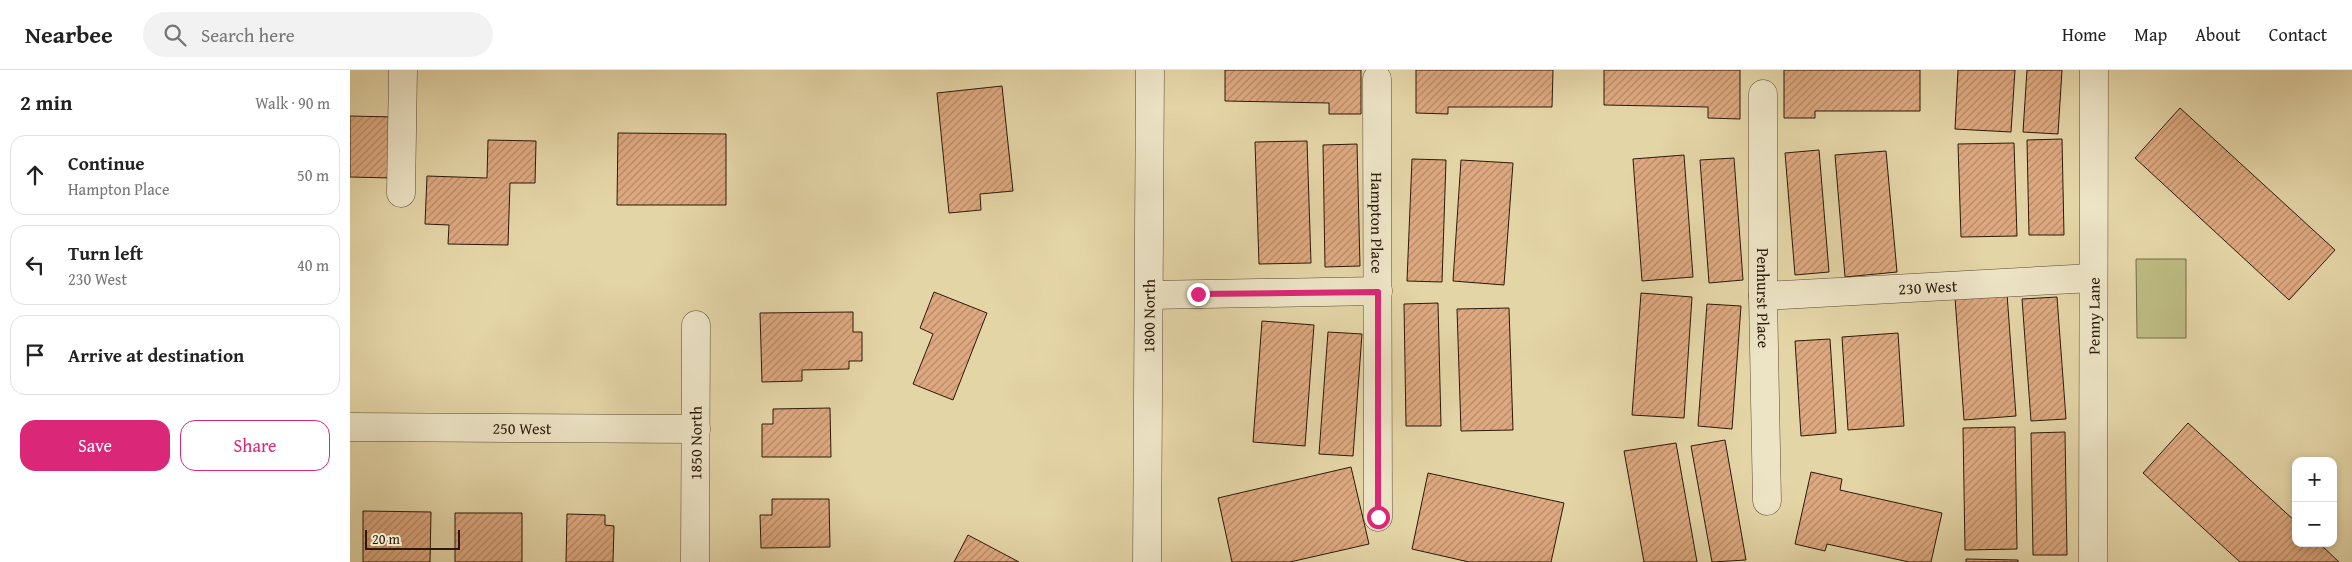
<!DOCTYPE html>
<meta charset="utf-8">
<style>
body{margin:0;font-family:"Gentium Book Plus",serif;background:#f2f2f2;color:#222}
.controls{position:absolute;right:15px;bottom:15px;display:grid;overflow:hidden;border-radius:10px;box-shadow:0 2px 8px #0003}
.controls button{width:45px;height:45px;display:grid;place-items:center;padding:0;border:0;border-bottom:1px solid #e0e0e0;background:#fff;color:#222;font:25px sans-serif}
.scale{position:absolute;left:15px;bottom:12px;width:95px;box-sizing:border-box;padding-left:5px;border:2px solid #2c1809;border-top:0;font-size:14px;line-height:18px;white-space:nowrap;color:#2c1809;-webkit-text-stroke:4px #ede4c6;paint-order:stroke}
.stop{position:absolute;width:15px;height:15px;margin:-11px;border:4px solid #db2777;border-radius:50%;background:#fff}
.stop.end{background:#db2777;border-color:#fff;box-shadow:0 1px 5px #0008}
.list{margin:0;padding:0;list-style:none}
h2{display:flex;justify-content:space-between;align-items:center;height:65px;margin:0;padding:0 20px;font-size:21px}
h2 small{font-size:16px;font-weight:400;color:#767676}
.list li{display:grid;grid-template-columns:32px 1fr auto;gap:15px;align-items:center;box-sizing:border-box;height:80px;margin:0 10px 10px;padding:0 10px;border:1px solid #e0e0e0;border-radius:15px}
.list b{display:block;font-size:19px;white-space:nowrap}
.list p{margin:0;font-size:16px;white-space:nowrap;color:#767676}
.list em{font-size:16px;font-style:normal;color:#767676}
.actions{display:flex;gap:10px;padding:15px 20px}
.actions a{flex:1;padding:11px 0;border:1px solid #db2777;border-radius:15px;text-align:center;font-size:18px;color:#db2777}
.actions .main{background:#db2777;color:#fff}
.icon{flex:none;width:28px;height:28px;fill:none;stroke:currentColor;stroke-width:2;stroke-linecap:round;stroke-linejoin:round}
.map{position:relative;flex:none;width:2002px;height:492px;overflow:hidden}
header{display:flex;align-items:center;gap:30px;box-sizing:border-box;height:70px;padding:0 25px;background:#fff;border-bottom:1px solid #e0e0e0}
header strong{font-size:24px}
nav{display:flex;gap:28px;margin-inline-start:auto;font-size:18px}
.search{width:350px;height:45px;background:#f2f2f2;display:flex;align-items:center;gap:12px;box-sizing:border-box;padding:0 18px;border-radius:28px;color:#767676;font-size:19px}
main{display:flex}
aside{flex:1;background:#fff}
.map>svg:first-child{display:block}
.garden{fill:#bcbb82;stroke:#746a46}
.building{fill:url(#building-hatch);stroke:#2c1809}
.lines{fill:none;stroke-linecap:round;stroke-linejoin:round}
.minor-casing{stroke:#5a4730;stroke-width:29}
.minor{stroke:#ede4c6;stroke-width:28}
.route{stroke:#db2777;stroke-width:6}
.labels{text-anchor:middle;stroke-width:4.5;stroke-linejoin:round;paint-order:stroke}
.street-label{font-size:16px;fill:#2c1809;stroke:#ede4c6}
</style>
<header>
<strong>Nearbee</strong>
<div class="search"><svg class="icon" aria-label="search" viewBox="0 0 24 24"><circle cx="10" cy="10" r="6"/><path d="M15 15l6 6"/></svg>Search here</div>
<nav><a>Home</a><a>Map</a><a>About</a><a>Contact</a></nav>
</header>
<main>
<aside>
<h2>2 min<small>Walk · 90 m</small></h2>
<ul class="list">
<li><svg class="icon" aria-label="ahead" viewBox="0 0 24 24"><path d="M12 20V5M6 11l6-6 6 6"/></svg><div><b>Continue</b><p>Hampton Place</p></div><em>50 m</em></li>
<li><svg class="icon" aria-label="left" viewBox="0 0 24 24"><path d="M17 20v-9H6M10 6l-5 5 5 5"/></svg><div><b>Turn left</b><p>230 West</p></div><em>40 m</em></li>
<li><svg class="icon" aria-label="arrive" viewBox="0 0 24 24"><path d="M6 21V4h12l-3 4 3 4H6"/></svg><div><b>Arrive at destination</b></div></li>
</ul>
<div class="actions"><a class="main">Save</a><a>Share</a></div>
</aside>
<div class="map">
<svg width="2002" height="492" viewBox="0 0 2002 492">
<defs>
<pattern id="building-hatch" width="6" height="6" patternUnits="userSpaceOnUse" patternTransform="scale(1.25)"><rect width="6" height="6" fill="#dea980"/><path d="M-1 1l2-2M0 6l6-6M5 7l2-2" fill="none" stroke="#b48967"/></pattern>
</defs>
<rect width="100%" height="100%" fill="#e4d5a7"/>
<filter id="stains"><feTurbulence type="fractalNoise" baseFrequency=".004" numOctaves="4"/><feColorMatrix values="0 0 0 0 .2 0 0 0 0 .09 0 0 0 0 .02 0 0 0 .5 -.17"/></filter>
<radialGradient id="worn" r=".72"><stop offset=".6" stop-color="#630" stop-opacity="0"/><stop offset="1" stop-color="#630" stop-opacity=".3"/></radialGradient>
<!-- garden -->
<path class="garden" d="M1786,189H1836V268H1787Z"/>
<!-- building -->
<path class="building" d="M875,0H1011V44H979V33L875,31Z
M1066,0H1203L1202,37H1098V44L1066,43Z
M1254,0H1390V49L1358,48V37L1254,35Z
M1434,0H1570V41H1465V48H1434Z
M1608,0H1665L1661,62L1605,59Z
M1677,0H1712L1708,64L1673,62Z
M652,16L663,121L630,124L631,140L599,143L587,23Z
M1830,38L1985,180L1939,230L1785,88Z
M0,46L43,47L42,108L0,107Z
M268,63L376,64V135H267Z
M1712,69L1714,165H1679L1677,70Z
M138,70L186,71L185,113H160L158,175L98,174L99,155L75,154L77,106L137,108Z
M957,71L961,193L909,194L905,72Z
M1664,73L1667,166L1611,167L1608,74Z
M1007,74L1010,196L975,197L973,75Z
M1469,80L1479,202L1445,205L1435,83Z
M1536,81L1547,202L1495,207L1485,85Z
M1334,85L1343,207L1292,211L1283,89Z
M1384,88L1393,210L1359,213L1350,90Z
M1062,89L1096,90L1092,212L1057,211Z
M1111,90L1163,93L1154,215L1103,211Z
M584,222L637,243L603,330L563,314L583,264L570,258Z
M1291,223L1342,227L1334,348L1282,345Z
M1657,224L1666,346L1614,350L1605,228Z
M1707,227L1716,349L1681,351L1672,229Z
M1088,233L1091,356H1056L1054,234Z
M1357,234L1391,236L1382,359L1348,356Z
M1159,238L1163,360L1111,361L1107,239Z
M503,242V262H512V291H499V299L452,300V311L412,312L410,243Z
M912,251L964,255L955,376L903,372Z
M978,262L1012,264L1003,386L969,384Z
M1548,263L1554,356L1498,360L1492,267Z
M1480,269L1486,363L1451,366L1445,271Z
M480,338L481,387H412V354H423V339Z
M1838,353L1946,452V473H1969L1989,492H1890L1793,403Z
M1665,357L1667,479L1615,480L1613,358Z
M1715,362L1717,485H1683L1681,363Z
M1375,370L1396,490L1362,492L1341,376Z
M1326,373L1347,492H1294L1274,381Z
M1001,397L1019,474L940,492H882L868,428Z
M1461,402L1492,409L1490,420L1592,443L1581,492H1559L1477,474L1475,481L1445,474Z
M1078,403L1214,433L1201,492H1119L1062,479Z
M422,429H479L480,477L411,478L410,445H422Z
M13,441L81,442L80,492H13Z
M105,443H172V492H105Z
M217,444L255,445V455L264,456L263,492H216Z
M618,465L669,492H604Z
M1616,489L1668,490V492H1616Z"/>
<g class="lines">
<!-- minor casing -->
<g class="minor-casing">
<g id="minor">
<path id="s1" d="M1027,9L1028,447"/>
<path id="s2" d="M1413,24V226L1417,431"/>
<path d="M51,123L53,0"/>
<path d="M799,225L1028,221"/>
<path id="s3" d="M1413,226L1742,208"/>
<path id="s4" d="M0,357L346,359"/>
<path id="s5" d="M345,492L346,255"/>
<path id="s6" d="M797,492L800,0"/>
<path id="s7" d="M1743,492L1744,0"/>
</g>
</g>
<!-- minor -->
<use href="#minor" class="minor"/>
</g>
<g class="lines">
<!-- route -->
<path class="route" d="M848,224L1028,222V447"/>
</g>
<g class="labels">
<!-- street labels -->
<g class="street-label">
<text dy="6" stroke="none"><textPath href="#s1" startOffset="144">Hampton Place</textPath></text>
<text dy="6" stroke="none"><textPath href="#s3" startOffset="165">230 West</textPath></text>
<text dy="6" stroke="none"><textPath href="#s2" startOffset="204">Penhurst Place</textPath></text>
<text dy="6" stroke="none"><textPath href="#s6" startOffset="246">1800 North</textPath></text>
<text dy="6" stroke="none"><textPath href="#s7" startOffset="246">Penny Lane</textPath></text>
<text dy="6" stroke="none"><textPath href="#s4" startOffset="172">250 West</textPath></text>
<text dy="6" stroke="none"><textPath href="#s5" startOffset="119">1850 North</textPath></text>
</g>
</g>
<rect width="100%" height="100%" filter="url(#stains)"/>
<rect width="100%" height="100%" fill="url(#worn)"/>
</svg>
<div class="controls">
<button>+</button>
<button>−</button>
</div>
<div class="scale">20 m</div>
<div class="stop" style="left:1028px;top:447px"></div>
<div class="stop end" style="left:848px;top:224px"></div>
</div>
</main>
